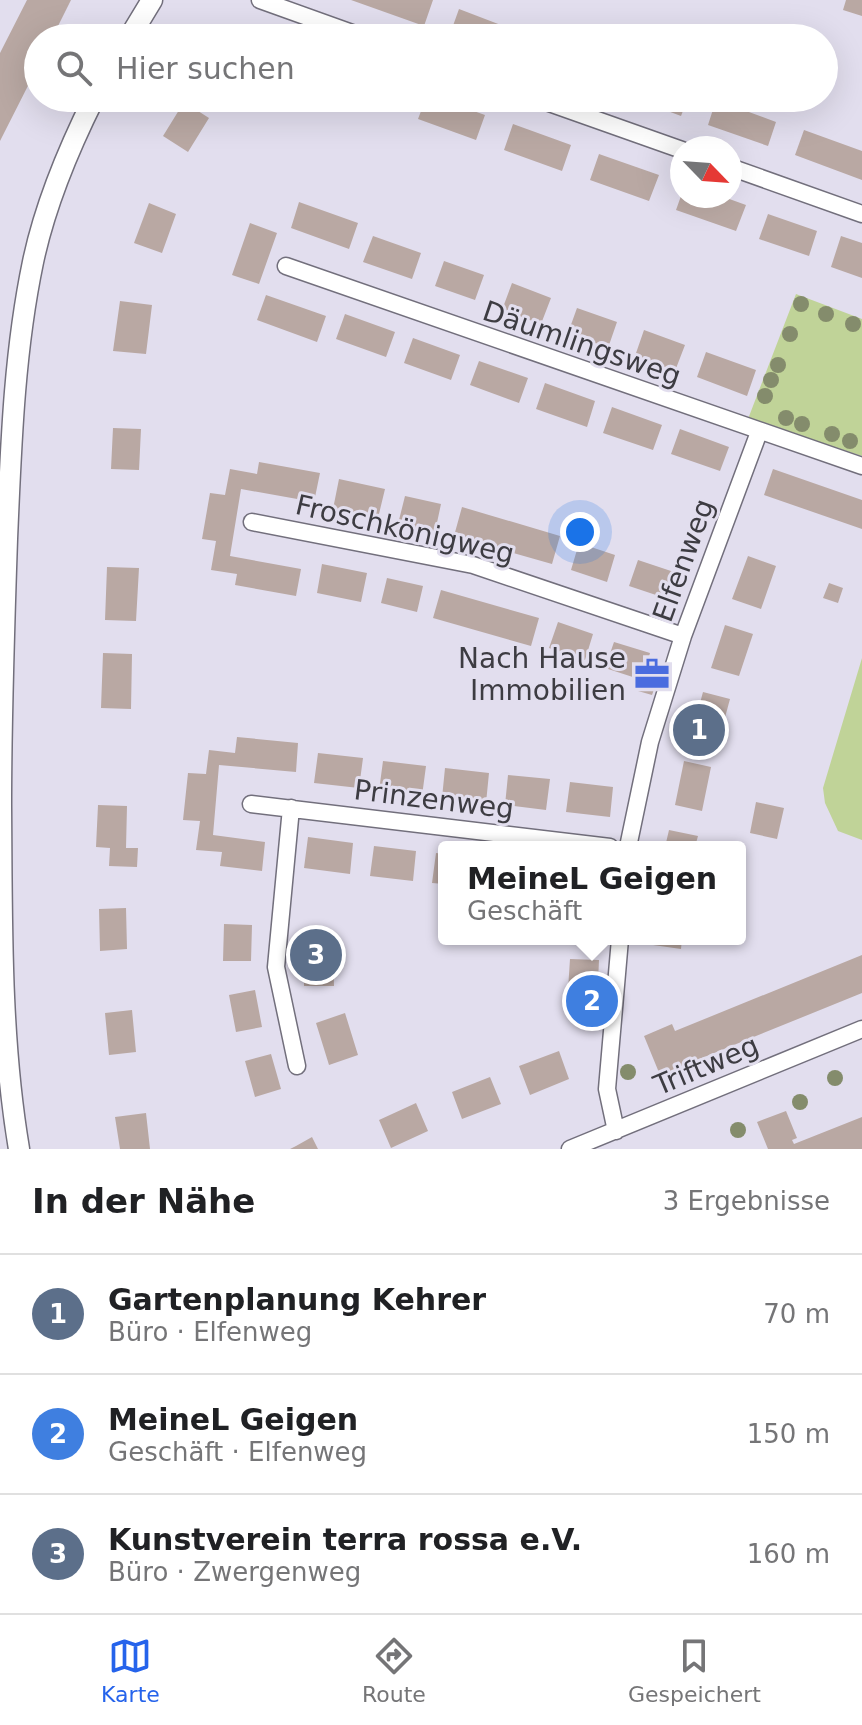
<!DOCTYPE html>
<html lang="de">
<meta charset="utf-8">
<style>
body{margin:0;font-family:"DejaVu Sans",sans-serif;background:#f6f6f6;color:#202124}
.compass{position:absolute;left:670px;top:136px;width:72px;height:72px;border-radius:50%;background:#fff;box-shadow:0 8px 32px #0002;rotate:115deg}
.you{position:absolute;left:580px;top:532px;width:28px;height:28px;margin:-20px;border:6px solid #fff;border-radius:50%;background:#1a73e8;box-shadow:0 0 0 12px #1a73e833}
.badge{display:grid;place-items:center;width:52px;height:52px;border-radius:50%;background:#2563eb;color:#fff;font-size:26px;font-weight:700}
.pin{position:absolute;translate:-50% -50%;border:4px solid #fff;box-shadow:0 2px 8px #0006}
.popup{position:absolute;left:438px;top:841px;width:308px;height:104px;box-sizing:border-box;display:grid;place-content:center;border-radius:8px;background:#fff;filter:drop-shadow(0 2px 6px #0005);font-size:26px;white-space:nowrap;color:#757577}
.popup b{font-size:30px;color:#202124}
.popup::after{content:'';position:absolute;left:50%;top:100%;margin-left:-16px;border:16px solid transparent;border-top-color:#fff}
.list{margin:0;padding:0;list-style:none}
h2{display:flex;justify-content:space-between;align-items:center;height:104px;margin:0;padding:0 32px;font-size:34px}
h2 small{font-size:26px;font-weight:400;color:#757577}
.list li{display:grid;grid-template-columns:52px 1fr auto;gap:24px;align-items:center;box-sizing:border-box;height:120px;padding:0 32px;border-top:2px solid #e0e0e0}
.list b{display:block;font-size:30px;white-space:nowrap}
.list p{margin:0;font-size:26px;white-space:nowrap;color:#757577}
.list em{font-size:26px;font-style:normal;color:#757577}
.icon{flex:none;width:44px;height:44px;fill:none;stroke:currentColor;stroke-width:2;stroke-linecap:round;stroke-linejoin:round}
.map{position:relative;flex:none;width:862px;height:1149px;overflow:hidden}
.search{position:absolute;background:#fff;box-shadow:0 8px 32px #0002;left:24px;right:24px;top:24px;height:88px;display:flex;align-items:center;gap:20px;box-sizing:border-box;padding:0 28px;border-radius:44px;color:#757577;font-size:30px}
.sheet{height:464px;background:#fff}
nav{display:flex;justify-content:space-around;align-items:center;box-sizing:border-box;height:112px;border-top:2px solid #e0e0e0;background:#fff;font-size:22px;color:#757577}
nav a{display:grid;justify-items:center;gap:4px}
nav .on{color:#2563eb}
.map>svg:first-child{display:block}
.green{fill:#c0d398}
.building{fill:#b9a8a3}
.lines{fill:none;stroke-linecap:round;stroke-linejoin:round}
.minor-casing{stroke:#726f7c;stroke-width:19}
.tertiary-casing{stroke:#726f7c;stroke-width:23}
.minor{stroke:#fff;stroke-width:16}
.tertiary{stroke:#fff;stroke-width:20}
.tree{fill:#848c6c}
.labels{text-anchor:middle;stroke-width:6;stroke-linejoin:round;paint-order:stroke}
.street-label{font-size:28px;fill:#3d3c42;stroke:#e2deee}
.poi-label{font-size:28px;fill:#3d3c42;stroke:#e2deee;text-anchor:end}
</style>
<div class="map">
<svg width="862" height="1149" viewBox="0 0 862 1149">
<rect width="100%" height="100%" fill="#e2deee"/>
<!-- green -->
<path class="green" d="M796,294L862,319V456L748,419Z
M862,658V840L838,831L825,803L823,788Z"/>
<!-- building -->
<path class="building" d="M27,0H71L52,38H38V66L0,141V53Z
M351,0H433L424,26Z
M846,0H862V16L843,10Z
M459,9L519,32L517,38H460L450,34Z
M272,27L294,35L293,38H268Z
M355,98H396L391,111Z
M426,98H437L485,115L476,140L418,119Z
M633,98H688L681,116Z
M716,100L776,122L768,146L708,125Z
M184,102L209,118L188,152L163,136Z
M513,124L571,145L562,171L504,150Z
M804,130L862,151V180L795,155Z
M599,154L659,175L649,201L590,180Z
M681,196H721L746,205L736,231L676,210Z
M299,202L358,223L349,249L291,228Z
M149,203L176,214L162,253L134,243Z
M768,214L817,231L809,256L759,239Z
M250,223L277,233L259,284L232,275Z
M373,236L421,253L412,279L363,262Z
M841,236L862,243V278L831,267Z
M444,261L484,275L475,300L435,286Z
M512,283L551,298L541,324L502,310Z
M266,295L326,316L317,342L257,320Z
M120,301L152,305L146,354L113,351Z
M577,308L617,322L608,348L568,333Z
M345,314L395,332L386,357L336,339Z
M644,330L685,345L675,371L635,356Z
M413,338L460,355L451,380L404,363Z
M706,352L756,370L747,396L697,377Z
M479,361L528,378L519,403L470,385Z
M545,383L595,401L587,427L536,409Z
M612,407L662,425L653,450L603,433Z
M113,428L141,429L139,470L111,469Z
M680,429L729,447L720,471L671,454Z
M259,462L320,473L314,502L241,489L230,556L301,569L296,596L235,585L237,574L211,570L216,541L202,539L210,493L225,495L230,469L257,474Z
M773,469L862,500V529L764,495Z
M339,479L385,489L378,518L333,509Z
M405,496L441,504L435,532L398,524Z
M462,507L560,536L552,564L454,536Z
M579,543L615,555L607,582L571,570Z
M748,556L776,566L761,609L732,599Z
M638,560L674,572L665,598L629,586Z
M322,564L367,573L361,602L317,593Z
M107,567L139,568L136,621L105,620Z
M387,578L423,586L417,612L381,603Z
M829,583L843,588L838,603L823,598Z
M441,590L539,618L531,646L433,618Z
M558,622L593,634L585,660L549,648Z
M725,625L753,634L739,676L711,668Z
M614,642L650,653L645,670L659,675L652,695L638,691L642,680L605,668Z
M103,653L132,654L131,709L101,708Z
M703,692L730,699L718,743L691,736Z
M237,737L298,743L296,772L219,765L213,835L265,842L262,871L220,866L222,852L196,850L200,821L183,820L188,773L206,774L209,750L235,753Z
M318,753L363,758L359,788L314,783Z
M383,761L426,766L422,796L379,791Z
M684,761L711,767L702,811L675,805Z
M445,768L489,773L486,803L442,798Z
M508,775L550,779L546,810L505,805Z
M570,782L613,787L610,817L566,812Z
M756,802L784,808L777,839L750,833Z
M98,805L127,806L126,848H138L137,867L109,866L110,848L96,847Z
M669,830L698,836L695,847H665Z
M308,837L353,843L350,874L304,868Z
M374,846L416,851L413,881L370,876Z
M436,853L444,854V884L432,883Z
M126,908L127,949L100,951L99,909Z
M224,924L252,925L251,961H223Z
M654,939H682L681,949L653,945Z
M333,944L334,986H304L303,945Z
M862,955V993L660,1075L644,1036L672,1024L675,1031Z
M570,959L599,960L597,1006L567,1005Z
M255,990L262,1027L236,1032L229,995Z
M132,1010L136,1052L109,1055L105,1013Z
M345,1013L358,1055L329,1065L316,1023Z
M559,1051L569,1079L530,1095L519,1066Z
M271,1054L281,1089L255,1097L245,1061Z
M490,1077L501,1104L462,1119L452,1092Z
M416,1103L428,1131L391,1148L379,1120Z
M786,1111L797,1138L792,1140L794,1144L862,1117V1149H768L757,1122Z
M146,1113L150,1149H120L115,1117Z
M312,1137L318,1149H290L296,1146Z"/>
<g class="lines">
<!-- minor casing -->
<g class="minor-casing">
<path id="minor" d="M260,0L366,38
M535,98L682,150
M730,167L862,214
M286,266L862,466
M252,522L473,565L683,636
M251,804L610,847
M291,808L276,967L297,1066
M628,847L650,742L683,636L759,432
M616,1131L607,1089L620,939
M570,1149L862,1029"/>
</g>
<!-- tertiary casing -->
<g class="tertiary-casing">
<path id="tertiary" d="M129,38L152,0
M19,1149C0,1036 2,920 1,805C1,716 4,627 7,539C11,446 14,353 33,262C45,205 68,150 94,98"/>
</g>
<!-- minor -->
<use href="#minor" class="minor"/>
<!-- tertiary -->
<use href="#tertiary" class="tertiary"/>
</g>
<!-- trees -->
<g class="tree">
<circle cx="801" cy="304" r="8"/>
<circle cx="826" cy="314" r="8"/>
<circle cx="853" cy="324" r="8"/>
<circle cx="790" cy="334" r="8"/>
<circle cx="778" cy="365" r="8"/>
<circle cx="771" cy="380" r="8"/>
<circle cx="765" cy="396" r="8"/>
<circle cx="786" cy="418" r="8"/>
<circle cx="802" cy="424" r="8"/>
<circle cx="832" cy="434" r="8"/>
<circle cx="850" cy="441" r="8"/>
<circle cx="628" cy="1072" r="8"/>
<circle cx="835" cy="1078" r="8"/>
<circle cx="800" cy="1102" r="8"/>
<circle cx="738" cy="1130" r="8"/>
</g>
<!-- icons -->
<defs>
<g id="office-bare" transform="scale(2.76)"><path d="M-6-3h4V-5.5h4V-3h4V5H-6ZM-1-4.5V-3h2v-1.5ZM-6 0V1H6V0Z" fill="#4a6cdf" stroke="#e2deee" stroke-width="2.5" paint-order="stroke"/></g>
</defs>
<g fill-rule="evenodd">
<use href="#office-bare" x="652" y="674"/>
</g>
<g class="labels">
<!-- street labels -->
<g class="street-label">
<text transform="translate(582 343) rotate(19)" y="10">Däumlingsweg</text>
<text transform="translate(405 529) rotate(13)" y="10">Froschkönigweg</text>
<text transform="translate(683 560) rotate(-70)" y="10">Elfenweg</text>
<text transform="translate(434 799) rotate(7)" y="10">Prinzenweg</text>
<text transform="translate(706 1065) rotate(-23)" y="10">Triftweg</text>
</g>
<!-- poi labels -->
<g class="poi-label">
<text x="626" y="668">Nach Hause<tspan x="626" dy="32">Immobilien</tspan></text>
</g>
</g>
</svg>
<svg class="compass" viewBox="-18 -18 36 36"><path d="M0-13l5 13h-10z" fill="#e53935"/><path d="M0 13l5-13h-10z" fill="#757577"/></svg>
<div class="you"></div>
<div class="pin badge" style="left:699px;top:730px;background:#5c6f8a">1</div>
<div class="pin badge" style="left:592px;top:1001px;background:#3f7fe0">2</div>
<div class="popup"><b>MeineL Geigen</b>Geschäft</div>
<div class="pin badge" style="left:316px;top:955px;background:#5c6f8a">3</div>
<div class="search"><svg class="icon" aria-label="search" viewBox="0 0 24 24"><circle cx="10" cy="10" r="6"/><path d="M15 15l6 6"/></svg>Hier suchen</div>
</div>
<section class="sheet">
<h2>In der Nähe<small>3 Ergebnisse</small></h2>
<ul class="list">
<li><span class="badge" style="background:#5c6f8a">1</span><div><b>Gartenplanung Kehrer</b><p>Büro · Elfenweg</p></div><em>70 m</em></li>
<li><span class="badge" style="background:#3f7fe0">2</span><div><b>MeineL Geigen</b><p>Geschäft · Elfenweg</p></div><em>150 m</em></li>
<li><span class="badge" style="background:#5c6f8a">3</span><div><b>Kunstverein terra rossa e.V.</b><p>Büro · Zwergenweg</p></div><em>160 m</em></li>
</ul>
</section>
<nav>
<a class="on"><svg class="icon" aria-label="map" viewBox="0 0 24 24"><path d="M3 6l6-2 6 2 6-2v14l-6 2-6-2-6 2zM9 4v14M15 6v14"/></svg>Karte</a>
<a><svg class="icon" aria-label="directions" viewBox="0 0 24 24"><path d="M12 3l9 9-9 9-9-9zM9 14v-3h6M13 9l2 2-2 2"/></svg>Route</a>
<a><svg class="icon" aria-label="saved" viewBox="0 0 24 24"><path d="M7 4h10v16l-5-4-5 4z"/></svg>Gespeichert</a>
</nav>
